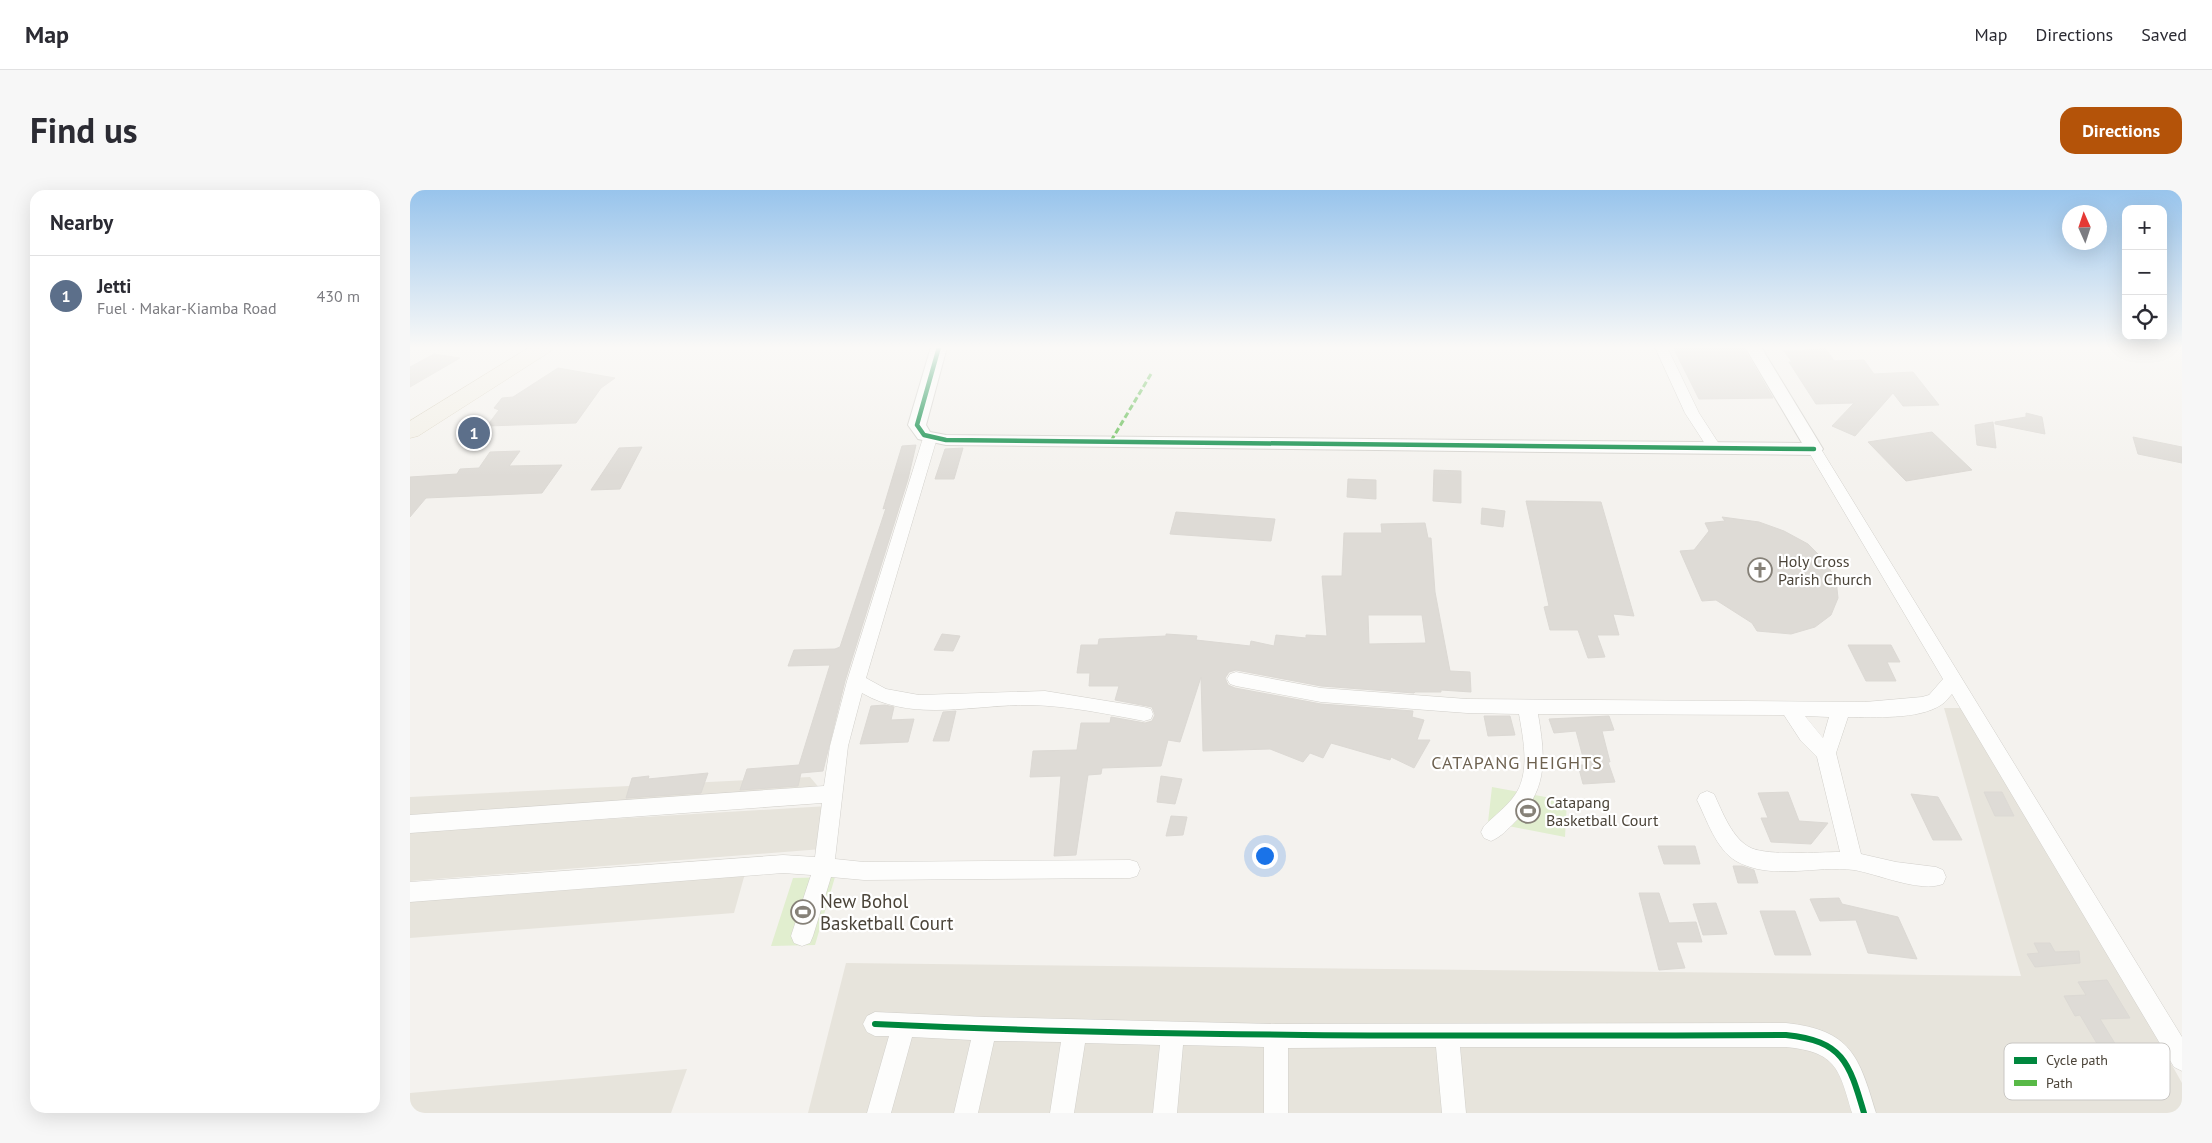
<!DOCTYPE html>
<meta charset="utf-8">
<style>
body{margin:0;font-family:"PT Sans",sans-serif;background:#f7f7f7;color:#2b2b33}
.controls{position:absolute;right:15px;top:15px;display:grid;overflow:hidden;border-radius:10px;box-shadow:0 5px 20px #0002}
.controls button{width:45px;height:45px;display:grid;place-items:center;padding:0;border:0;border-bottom:1px solid #e1e1e2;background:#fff;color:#2b2b33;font:25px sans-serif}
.compass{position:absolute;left:1652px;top:15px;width:45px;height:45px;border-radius:50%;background:#fff;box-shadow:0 5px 20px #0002;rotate:357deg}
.you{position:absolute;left:854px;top:665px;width:18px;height:18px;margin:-12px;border:4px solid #fff;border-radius:50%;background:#1a73e8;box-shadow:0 0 0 8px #1a73e833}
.badge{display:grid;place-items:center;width:32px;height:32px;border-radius:50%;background:#b45309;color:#fff;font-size:16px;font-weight:700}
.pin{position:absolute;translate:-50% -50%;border:2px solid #fff;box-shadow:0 1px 5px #0006}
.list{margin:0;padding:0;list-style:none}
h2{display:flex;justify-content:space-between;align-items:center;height:65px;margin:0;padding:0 20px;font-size:21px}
h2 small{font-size:16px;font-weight:400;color:#7c7c81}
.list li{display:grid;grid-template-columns:32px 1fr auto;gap:15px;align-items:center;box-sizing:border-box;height:80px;padding:0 20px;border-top:1px solid #e1e1e2}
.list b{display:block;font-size:19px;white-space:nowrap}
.list p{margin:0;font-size:16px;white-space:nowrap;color:#7c7c81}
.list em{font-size:16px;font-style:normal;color:#7c7c81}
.icon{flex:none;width:28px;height:28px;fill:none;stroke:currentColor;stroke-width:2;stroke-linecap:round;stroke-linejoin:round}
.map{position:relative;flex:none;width:1772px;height:923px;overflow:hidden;border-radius:15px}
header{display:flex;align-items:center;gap:30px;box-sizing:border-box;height:70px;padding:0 25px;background:#fff;border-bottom:1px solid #e1e1e2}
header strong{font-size:24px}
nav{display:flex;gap:28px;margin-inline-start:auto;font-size:18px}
.intro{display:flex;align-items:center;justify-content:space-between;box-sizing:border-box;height:120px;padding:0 30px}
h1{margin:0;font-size:35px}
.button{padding:12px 22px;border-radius:15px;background:#b45309;color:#fff;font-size:18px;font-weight:700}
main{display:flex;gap:30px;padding:0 30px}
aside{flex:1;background:#fff;border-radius:15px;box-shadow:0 5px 20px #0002}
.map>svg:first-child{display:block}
.residential{fill:#e7e4dc}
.green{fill:#e1eecf}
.building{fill:#dedbd6;stroke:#dcd9d4;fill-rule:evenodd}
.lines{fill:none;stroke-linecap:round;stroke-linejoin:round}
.minor-casing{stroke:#d2d0cb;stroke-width:1}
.tertiary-casing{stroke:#d2d0cb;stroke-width:2}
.primary-casing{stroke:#d6cebb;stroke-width:1}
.minor{fill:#fdfdfc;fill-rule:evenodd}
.tertiary{fill:#fdfdfc;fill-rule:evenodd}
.primary{fill:#f2efe6;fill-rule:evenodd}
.quiet{stroke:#58b947;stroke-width:3;stroke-dasharray:6 3;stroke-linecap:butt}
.cycleway-far1-casing{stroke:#fff;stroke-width:7}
.cycleway-casing{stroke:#fff;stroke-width:9}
.cycleway-far1{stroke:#00873e;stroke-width:4.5}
.cycleway{stroke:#00873e;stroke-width:6}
.labels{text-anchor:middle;stroke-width:4.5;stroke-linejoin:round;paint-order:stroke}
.poi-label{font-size:16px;fill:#4b4439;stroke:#fff;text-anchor:start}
.neighbourhood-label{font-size:18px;letter-spacing:1px;fill:#6e6250;stroke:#fff}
.near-poi-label{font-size:19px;fill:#4b4439;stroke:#fff;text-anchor:start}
.key{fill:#fff;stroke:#c9c7c4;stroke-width:1}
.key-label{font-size:14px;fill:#4b4439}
</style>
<header>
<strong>Map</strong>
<nav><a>Map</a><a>Directions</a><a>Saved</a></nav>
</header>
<div class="intro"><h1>Find us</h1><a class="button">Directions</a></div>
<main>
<aside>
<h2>Nearby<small></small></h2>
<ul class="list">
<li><span class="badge" style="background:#5c6f8a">1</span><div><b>Jetti</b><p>Fuel · Makar-Kiamba Road</p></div><em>430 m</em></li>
</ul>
</aside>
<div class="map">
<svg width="1772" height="923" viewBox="0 0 1772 923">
<rect width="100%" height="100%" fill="#f4f2ee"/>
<!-- residential -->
<path class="residential" d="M1534,518H1561L1772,893V923H398L436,773L1611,786Z
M400,587L411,600L0,625V607Z
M418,616L412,659L0,691V641Z
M336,680L324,723L0,748V705Z
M277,879L261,923H0V903Z"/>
<!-- green -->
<path class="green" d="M1082,597L1157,611L1155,647L1078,632Z
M425,687L405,755L361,756L383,688Z"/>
<!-- building -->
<path class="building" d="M1263,157H1333L1363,208L1289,209Z
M1416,159L1424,171L1454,170L1464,184L1503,182L1529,215L1493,216L1483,203L1445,246L1422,236L1444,213L1406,214L1379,172H1382L1374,161Z
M24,164L50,168L0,197V177Z
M148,178L205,188L191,198L166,233L77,236L89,220L84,218L92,208L103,207Z
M1616,223L1632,227L1635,244L1585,234V232L1616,227Z
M1583,232L1586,258L1567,255L1565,235Z
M1522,242L1562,280L1496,291L1458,252Z
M1723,247L1772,257V273L1728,264Z
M506,255L498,289L435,491L413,581L391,583L388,596L330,600L337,579L389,575L420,475L378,476L384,460L425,459L430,457L476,318L473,319L492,256Z
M232,257L210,299L181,300L209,258Z
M553,258L544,289H525L535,259Z
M110,261L99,276L152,275L132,303L16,308L0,327V287L47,284L50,279L69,278L80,262Z
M1024,280L1051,281V313L1023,311Z
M938,289L966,290V309L937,307Z
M1116,311L1191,312L1224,426L1203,424L1209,445H1187L1195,467L1178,468L1168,440H1140L1134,417L1139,416Z
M1072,318L1095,321L1093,337L1071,334Z
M766,322L865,329L861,351L760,344Z
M1312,327L1349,332L1374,341L1398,354L1415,371L1426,390L1428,408L1421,425L1405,437L1381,444L1347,441L1342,433L1306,410L1292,411L1270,361L1284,360L1299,341L1295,333L1315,331Z
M1015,333L1018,348H1021L1025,402L1040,481L1060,482L1061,502L1031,500V502H1005L1004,503L911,496L826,480L819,482L815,488L818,495L825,498L911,514L1003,521L1002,527L1014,530L1007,550H1020L1004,578L981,567L980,570L921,553L913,568L900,563L893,572L860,559L793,561L791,487L770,552L758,550L751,576L692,578L691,584L678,585L666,665L644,666L651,586L620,587L623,561L667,560L671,533H700L701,527L735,533L742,531L745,525L742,517L705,510L709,496H679L680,483H667L671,455H688L689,449L756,446V444L787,446L786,450L840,456L841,451L864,456L866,445L896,448V445L917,446L912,386H932L934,343H972L971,334ZM958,425H1012L1016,453L959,454Z
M532,444L550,446L543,461L524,460Z
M1438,455H1481L1490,472H1477L1486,491H1456Z
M475,515L484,517L481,530L504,529L498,552L450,554L461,516Z
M546,521L539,551H523L533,522Z
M1074,526H1100L1105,545L1078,546Z
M1199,526L1204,540L1192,541L1200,572H1198L1205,592L1173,594L1168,575H1175L1166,541L1144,543L1139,529Z
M298,583L291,603L216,608L222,588L239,586L238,589Z
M751,586L772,589L765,614L747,612Z
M1378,602L1389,631L1418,633L1401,654L1361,652L1351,628H1358L1348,603Z
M1574,602H1592L1604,626H1585Z
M1501,604L1528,607L1552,650H1523Z
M761,626L777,627L773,645L756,646Z
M1248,656H1285L1290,674H1254Z
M1323,676H1332L1344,680L1348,693H1328Z
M1229,703H1249L1259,733L1286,732L1292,752H1266L1275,778L1249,780Z
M1429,708L1432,714L1488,727L1507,769L1458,763L1446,730L1410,731L1400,709Z
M1306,713L1317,744L1293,745L1283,714Z
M1350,721H1385L1401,765H1365Z
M1624,753H1640L1645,762L1669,761L1670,773L1625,777L1617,764L1629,763Z
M1697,790L1720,828L1690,829L1712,865L1695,867L1670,825L1665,826L1654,806L1676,805L1668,792Z"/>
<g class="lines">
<!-- minor casing -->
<g class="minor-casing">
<path id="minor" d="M1245,157H1257L1289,223L1311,257L1309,260H1299L1275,223Z
M520,244L525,245L527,248L456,488L476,499L509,505L635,501L734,517L741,519L743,524L741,529L734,531C697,524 659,516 621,515C565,514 503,533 452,503L438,556L425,669L454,672L720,670L727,672L730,679L727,686L720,688L454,690L421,687L403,746L400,753L392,756L384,753L381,746L401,685L373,683L0,712V692L373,665L405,667L412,613L0,643V625L414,596L420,556L437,491L513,248L515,245Z
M1404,254L1409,256L1411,259L1772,847V881L1764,877L1542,504C1539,507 1535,513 1531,515C1508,530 1464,527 1438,527L1426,563L1451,664L1486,672L1526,677L1533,680L1536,687L1533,694C1510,703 1468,684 1444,680C1406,675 1361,691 1326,671C1306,659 1297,630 1287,610L1290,604L1297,601L1304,604C1312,621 1322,649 1341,658C1359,666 1409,662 1430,662L1407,567L1391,551L1374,525L1128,524C1135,566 1139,599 1105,632C1098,639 1091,647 1081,651L1074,648L1071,642L1074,636C1085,625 1102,613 1109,598C1119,576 1113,547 1109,524L1057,523L911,512L826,496L820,494L817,489L820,484L826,482L911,498L1057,509L1455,512L1512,507L1519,505L1533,489L1397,259L1399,256ZM1395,526L1419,527L1413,548Z
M465,822L575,827L866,834L1376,833C1441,840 1449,866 1466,923H1442C1429,878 1426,862 1376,857H1050L1056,923H1032L1026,857L878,858V923H854V857L773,855L767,923H743L750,855L675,853L664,923H640L651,852L584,851L568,923H544L561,850L502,847L481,923H457L479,846H465L457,842L453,834L457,826Z"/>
</g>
<!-- tertiary casing -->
<g class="tertiary-casing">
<path id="tertiary" d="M521,157H537L516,235L520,242L536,245L1392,253L1335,157H1351L1413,259L1410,263L1404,265L536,255L508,249L498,235Z"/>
</g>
<!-- primary casing -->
<g class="primary-casing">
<path id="primary" d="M120,157H144L141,161L8,246L0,248V231Z"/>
</g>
<!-- minor -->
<use href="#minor" class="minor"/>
<!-- tertiary -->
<use href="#tertiary" class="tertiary"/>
<!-- primary -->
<use href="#primary" class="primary"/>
<!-- quiet -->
<path class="quiet" d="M701,251L741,184"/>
<!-- cycleway-far1 casing -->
<g class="cycleway-far1-casing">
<path id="cycleway-far1" d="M529,157L507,235L514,245L536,250L1404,259"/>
</g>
<!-- cycleway casing -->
<g class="cycleway-casing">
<path id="cycleway" d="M465,834C769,848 1072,846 1376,845C1433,851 1439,872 1454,923"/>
</g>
<!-- cycleway-far1 -->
<use href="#cycleway-far1" class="cycleway-far1"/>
<!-- cycleway -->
<use href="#cycleway" class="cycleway"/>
</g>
<!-- sky -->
<linearGradient id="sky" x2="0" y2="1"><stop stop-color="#98c4ec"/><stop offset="0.55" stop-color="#faf9f7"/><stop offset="1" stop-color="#faf9f7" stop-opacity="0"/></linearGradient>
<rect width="1772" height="286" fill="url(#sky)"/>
<!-- icons -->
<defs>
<g id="church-ring" transform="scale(1.25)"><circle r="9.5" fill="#fff" stroke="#868178" stroke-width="1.5"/><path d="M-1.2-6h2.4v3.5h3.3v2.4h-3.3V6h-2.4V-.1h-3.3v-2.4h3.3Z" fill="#868178"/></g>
<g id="stadium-ring" transform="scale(1.25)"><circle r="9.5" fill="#fff" stroke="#868178" stroke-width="1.5"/><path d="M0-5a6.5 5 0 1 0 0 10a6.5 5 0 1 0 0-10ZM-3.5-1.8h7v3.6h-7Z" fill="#868178"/></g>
</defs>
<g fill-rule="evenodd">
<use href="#church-ring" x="1350" y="380"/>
<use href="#stadium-ring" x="1118" y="621"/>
<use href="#stadium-ring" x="393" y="722"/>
</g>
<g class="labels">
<!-- poi labels -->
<g class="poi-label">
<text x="1368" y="377">Holy Cross<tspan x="1368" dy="18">Parish Church</tspan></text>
<text x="1136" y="618">Catapang<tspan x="1136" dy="18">Basketball Court</tspan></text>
</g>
<!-- neighbourhood labels -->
<g class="neighbourhood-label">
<text x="1107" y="579">CATAPANG HEIGHTS</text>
</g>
<!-- near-poi labels -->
<g class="near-poi-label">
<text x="410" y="718">New Bohol<tspan x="410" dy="22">Basketball Court</tspan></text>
</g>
</g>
<!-- legend -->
<rect x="1594" y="853" width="166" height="57" rx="8" class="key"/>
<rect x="1604" y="867" width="23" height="7" fill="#00873e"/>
<rect x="1604" y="890" width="23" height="6" fill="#58b947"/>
<g class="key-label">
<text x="1636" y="875">Cycle path</text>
<text x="1636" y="898">Path</text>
</g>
</svg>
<div class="controls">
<button>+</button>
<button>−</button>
<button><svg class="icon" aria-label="locate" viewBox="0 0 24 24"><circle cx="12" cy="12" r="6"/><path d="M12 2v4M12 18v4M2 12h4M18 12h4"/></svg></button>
</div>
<svg class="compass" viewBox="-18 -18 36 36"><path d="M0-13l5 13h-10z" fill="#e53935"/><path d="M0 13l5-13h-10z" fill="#7c7c81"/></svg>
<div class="you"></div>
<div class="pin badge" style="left:64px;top:243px;background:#5c6f8a">1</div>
</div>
</main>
